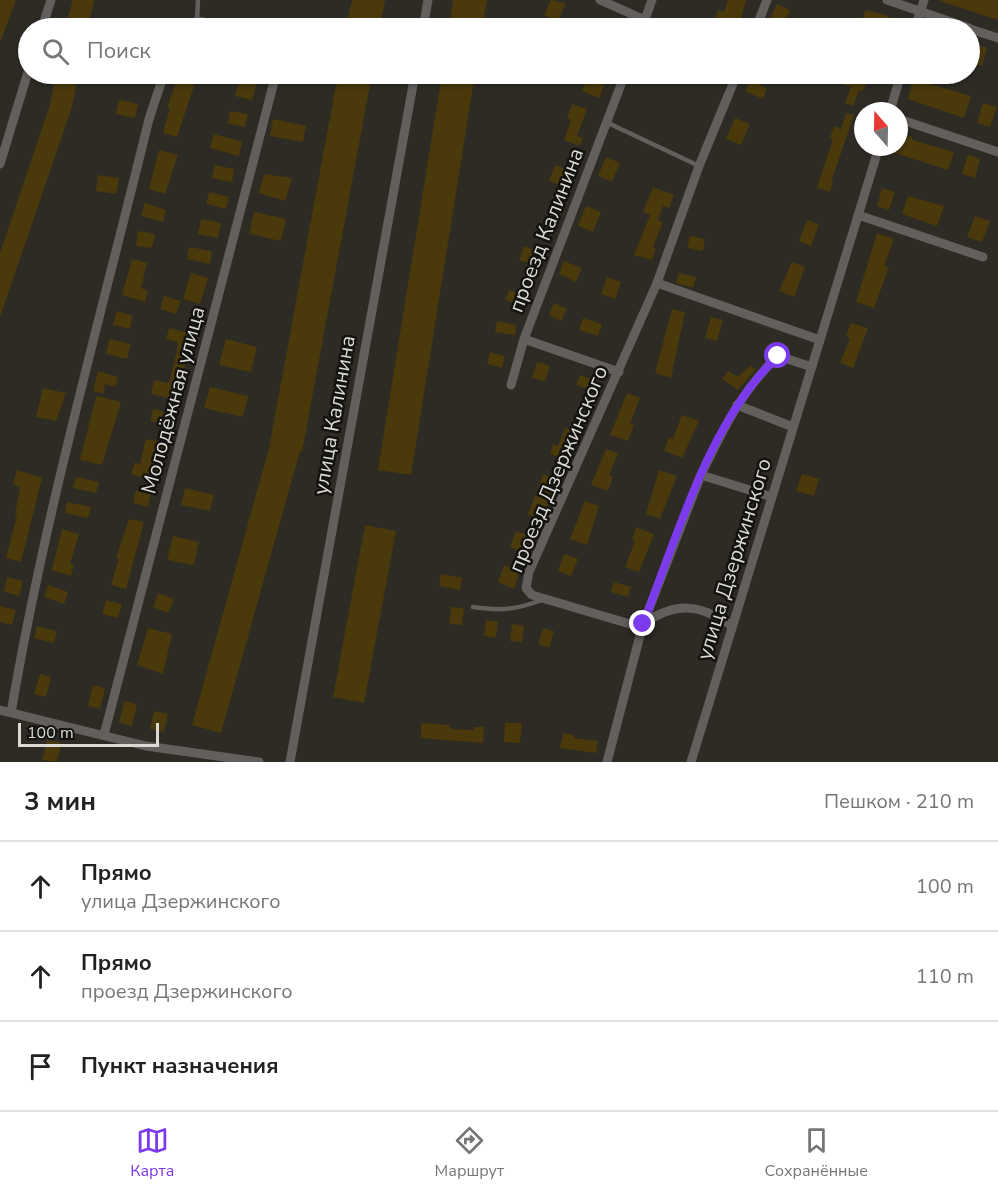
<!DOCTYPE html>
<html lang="ru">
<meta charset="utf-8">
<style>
body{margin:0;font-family:"Nunito Sans",sans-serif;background:#f2f2f2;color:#222}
.compass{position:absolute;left:854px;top:102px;width:54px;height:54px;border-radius:50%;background:#fff;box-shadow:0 2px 4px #0004;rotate:340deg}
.scale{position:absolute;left:18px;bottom:15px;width:141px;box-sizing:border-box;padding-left:6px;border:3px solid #dbdad5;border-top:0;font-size:16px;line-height:21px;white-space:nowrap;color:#dbdad5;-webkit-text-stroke:4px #141310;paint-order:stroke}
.stop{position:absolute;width:18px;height:18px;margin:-14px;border:4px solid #7c3aed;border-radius:50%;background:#fff}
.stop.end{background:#7c3aed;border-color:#fff;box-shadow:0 2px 6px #0008}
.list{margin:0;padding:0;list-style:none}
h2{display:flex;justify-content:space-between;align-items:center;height:78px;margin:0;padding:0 24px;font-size:26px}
h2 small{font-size:20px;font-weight:400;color:#767676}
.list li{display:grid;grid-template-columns:39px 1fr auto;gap:18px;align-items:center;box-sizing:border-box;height:90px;padding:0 24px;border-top:2px solid #e0e0e0}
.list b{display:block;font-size:22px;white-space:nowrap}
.list p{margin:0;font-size:20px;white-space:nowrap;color:#767676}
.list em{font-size:20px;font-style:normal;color:#767676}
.icon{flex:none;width:33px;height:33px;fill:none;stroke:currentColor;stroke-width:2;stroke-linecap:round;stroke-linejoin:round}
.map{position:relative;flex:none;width:998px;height:762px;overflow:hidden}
.search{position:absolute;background:#fff;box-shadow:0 2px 4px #0004;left:18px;right:18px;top:18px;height:66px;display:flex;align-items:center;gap:15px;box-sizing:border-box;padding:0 21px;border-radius:33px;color:#767676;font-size:22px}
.sheet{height:348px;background:#fff}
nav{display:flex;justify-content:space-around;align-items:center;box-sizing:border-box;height:84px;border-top:2px solid #e0e0e0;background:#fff;font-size:16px;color:#767676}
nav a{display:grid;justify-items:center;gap:3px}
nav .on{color:#7c3aed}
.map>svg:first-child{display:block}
.building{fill:#49390b}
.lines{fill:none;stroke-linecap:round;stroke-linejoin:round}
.service{stroke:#635f5d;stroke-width:4.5}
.minor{stroke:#635f5d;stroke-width:9}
.route{stroke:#7c3aed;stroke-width:8}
.labels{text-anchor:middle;stroke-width:5;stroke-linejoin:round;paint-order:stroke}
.street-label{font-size:21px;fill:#dbdad5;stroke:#141310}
</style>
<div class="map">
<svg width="998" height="762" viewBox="0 0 998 762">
<rect width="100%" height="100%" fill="#2d2b24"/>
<!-- building -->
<path class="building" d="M0,0H16L1,40H0Z
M73,0H94L88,28H65Z
M352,0H385L380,28H346Z
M453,0H487L482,28H449Z
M551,0L566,3L558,21L544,15Z
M728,0H746L739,28L715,21L718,10L724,12Z
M941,0H998V20L940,1Z
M777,4L790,10L783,25L770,19Z
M865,10L889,16L887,24L863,18Z
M974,44L987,48L982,66L969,62Z
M56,74H79L71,110L0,317V253L50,105Z
M179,74H198L177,137L163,133L170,108L167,107Z
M241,74H259L252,100L235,96Z
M338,74H372L302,452L300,451L221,733L192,725L269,448Z
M442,74H475L411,475L378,470Z
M753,74H765L760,85L767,89L763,99L745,91Z
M844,75L867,82L863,91L859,90L853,106L845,103L851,87L841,84Z
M589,76L605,83L599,98L582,91Z
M913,79L971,96L964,118L908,99Z
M119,100L138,104L135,118L116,114Z
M983,103L997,107L990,127L977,123Z
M572,104L587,109L577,136L583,138L580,146L564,140L571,120L567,118Z
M230,111L248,114L245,127L228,124Z
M846,113L854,115L831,182L833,183L830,192L817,188L833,139L830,138L834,126L841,129Z
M735,118L750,124L741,145L726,139Z
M273,119L306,126L303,142L270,136Z
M899,133L912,137V140L954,152L948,170L885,150L886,147H899Z
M214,134L242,142L239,156L210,148Z
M159,150L178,155L165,194L149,189Z
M968,155L980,159L975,178L962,174Z
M606,157L620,163L612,182L598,176Z
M215,165L234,169L232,182L212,178Z
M555,165L571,171L565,187L549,181Z
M264,174L292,178L285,201L259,193Z
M98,175L119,178L116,194L96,191Z
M653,187L674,195L669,208L663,206L658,220L663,222L653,247L656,248L652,260L634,255L650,215L643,212Z
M882,188L895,192L889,210L877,206Z
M209,192L229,197L226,209L206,204Z
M908,196L944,206L937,226L902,214Z
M145,203L166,210L163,222L141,216Z
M586,206L601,212L593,232L578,226Z
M254,212L286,219L281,241L249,234Z
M975,216L990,221L982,242L967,237Z
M201,219L221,223L218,238L198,234Z
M807,220L819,224L811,246L799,241Z
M138,231L155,234L152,248L136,246Z
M877,233L894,239L884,266L889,267L874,308L856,302Z
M690,236L705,239L703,251L687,248Z
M524,246L539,252L534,265L519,260Z
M189,247L212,251L210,264L187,259Z
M132,259L147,263L141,288L148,291L145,302L122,295Z
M564,261L582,268L576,282L559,274Z
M792,262L805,267L794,297L779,291Z
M191,273L208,278L200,304L183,299Z
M679,273L696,277L693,288L676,283Z
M607,277L621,282L615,299L601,294Z
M509,290L526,296L522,306L505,300Z
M164,296L181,301L176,314L160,309Z
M554,303L567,309L561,321L549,315Z
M672,309L685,312L671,378L655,373Z
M117,311L133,316L130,329L113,325Z
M711,317L723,320L717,341L705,338Z
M583,318L602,324L598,336L579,330Z
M497,321L516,325L515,335L495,332Z
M851,323L868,328L853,368L840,363L850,338L846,336Z
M169,328L193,334L176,400L151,394L154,380L169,383L178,346L177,342L166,339Z
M109,339L131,344L127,359L106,354Z
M226,339L257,347L251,372L219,365Z
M490,352L505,356L502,368L487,364Z
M537,362L550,366L545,381L532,378Z
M751,365L756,370L738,390L722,379L728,371L738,377Z
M98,371L118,377L115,387L105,384L103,394L93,391Z
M580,375L599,382L596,392L576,385Z
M210,387L248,396L243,417L204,408Z
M43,388L66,393L56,421L36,417Z
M627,393L640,398L630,424L634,425L628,441L610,435Z
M96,396L121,402L102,465L80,460Z
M153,409L173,414L170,426L150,421Z
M682,415L699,421L682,458L664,451L669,437L673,439Z
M565,428L580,433L569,461L550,454L553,444L558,446Z
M146,439L166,443L155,481L131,474L135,462L140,464Z
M606,449L618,453L609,476L613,477L608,491L591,485Z
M17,470L42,478L21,562L6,558L17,516L15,515L20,487L13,484Z
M659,470L677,476L660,519L646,514Z
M543,474L562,481L544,520L528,515Z
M802,474L819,479L814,496L796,491Z
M76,477L99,482L96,493L73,488Z
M185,488L214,495L210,511L181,505Z
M136,490L151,494L148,507L133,503Z
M585,501L599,506L587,545L570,539Z
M67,502L91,507L88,518L65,513Z
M129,519L144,522L126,589L111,585L119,558H116Z
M365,525L396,531L364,703L333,697Z
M636,527L654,534L639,572L625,567L635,541L632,540Z
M62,529L79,534L70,564L74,565L71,576L52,570Z
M516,531L533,537L527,553L510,547Z
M173,536L199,542L194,565L167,560Z
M564,554L578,559L571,576L558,571Z
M504,565L520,571L514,589L498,582Z
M441,574L462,578L460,590L439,586Z
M7,577L23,581L19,596L4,592Z
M614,582L631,587L628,597L611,592Z
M48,585L68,592L64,604L44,597Z
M158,593L174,599L168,613L153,607Z
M106,600L122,604L118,618L102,614Z
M0,606L16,610L12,625L0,622Z
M451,607L464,608L462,625L449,624Z
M486,620L498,622L496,638L484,636Z
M512,624L524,626L522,642L510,641Z
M37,626L57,631L54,643L34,638Z
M148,628L172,634L163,674L137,665Z
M543,628L554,631L549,648L538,644Z
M40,674L51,677L46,697L34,694Z
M93,685L105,688L100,709L88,706Z
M124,701L137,704L132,726L119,723Z
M154,711L168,714L164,732L150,729Z
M421,723L450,725V729L474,730V727H484L483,743L421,738Z
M505,723H522L520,743L504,742Z
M563,733L574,735V738L598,741L596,753L560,748Z
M47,740L61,743L57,762L42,760Z"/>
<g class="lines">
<!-- service -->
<path class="service" d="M197,21L198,0
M606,122L699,166
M473,607C502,611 515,610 542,600"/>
<!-- minor -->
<path class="minor" d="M600,0L645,20
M887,0L969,28
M42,28L51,0
M182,28L197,21L237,28
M423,28L428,0
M642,28L652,0
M756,28L767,0
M915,28L924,0
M970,29L998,38
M890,111L901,74
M899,119L998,152
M0,164L28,72
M858,215L983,257
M657,283L820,340
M619,372L524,339L625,74
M511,385L524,339
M737,405L793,427
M701,475C722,431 742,390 778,356L812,367
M643,624L701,475L772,497
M643,624C676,601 700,604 732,626
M0,710L146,746L259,762
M11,713C45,513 101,316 149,119L164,74
M104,735L276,74
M290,762L415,74
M607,762L643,624H630L532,595L526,588L529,572L657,283L699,166L737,74
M691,762L879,147"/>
</g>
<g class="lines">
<!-- route -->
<path class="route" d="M643,624C677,537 709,421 778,356"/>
</g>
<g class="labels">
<!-- street labels -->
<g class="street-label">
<text transform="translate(546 230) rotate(-69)" y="7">проезд Калинина</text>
<text transform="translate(173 400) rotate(-75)" y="7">Молодёжная улица</text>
<text transform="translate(334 415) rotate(-80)" y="7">улица Калинина</text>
<text transform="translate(558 469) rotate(-67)" y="7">проезд Дзержинского</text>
<text transform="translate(734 559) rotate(-73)" y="7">улица Дзержинского</text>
</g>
</g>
</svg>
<svg class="compass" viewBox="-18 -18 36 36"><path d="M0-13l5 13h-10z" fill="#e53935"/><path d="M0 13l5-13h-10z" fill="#767676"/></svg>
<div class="scale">100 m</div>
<div class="stop" style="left:778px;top:356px"></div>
<div class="stop end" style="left:643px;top:624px"></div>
<div class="search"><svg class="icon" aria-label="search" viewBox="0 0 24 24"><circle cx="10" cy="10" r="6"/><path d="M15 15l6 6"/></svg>Поиск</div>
</div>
<section class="sheet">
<h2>3 мин<small>Пешком · 210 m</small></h2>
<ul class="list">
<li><svg class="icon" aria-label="ahead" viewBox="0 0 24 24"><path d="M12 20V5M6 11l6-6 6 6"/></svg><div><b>Прямо</b><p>улица Дзержинского</p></div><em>100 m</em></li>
<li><svg class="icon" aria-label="ahead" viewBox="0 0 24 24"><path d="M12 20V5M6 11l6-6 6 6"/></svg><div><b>Прямо</b><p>проезд Дзержинского</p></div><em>110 m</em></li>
<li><svg class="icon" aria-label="arrive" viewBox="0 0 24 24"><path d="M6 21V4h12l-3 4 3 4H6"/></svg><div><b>Пункт назначения</b></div></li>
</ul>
</section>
<nav>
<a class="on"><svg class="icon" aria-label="map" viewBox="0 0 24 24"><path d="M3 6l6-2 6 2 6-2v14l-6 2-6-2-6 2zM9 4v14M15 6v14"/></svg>Карта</a>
<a><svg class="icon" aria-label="directions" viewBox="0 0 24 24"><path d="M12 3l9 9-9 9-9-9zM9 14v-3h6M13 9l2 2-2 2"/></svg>Маршрут</a>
<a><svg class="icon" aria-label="saved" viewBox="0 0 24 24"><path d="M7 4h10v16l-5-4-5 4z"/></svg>Сохранённые</a>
</nav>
